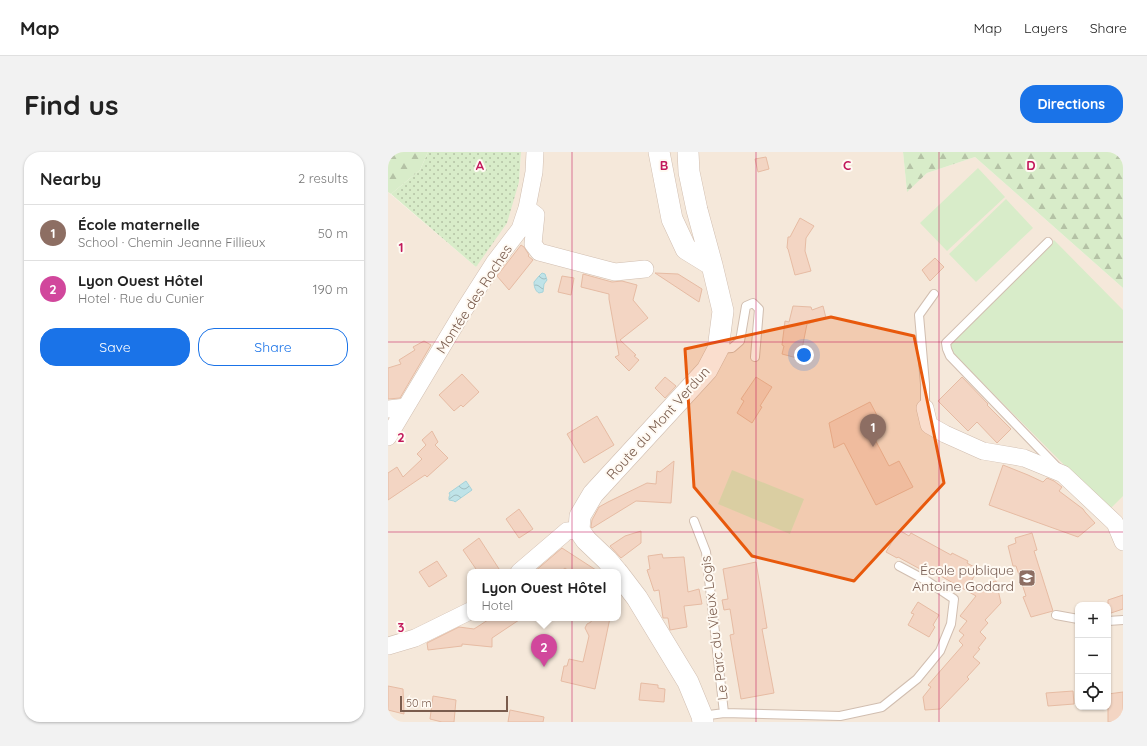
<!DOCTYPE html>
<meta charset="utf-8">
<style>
body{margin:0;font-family:Quicksand,sans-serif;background:#f2f2f2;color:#222}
.controls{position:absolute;right:12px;bottom:12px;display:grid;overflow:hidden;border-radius:8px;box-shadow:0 1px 3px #0004}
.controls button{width:36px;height:36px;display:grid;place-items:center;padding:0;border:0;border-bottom:1px solid #e0e0e0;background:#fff;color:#222;font:20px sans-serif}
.scale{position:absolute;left:12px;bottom:10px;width:108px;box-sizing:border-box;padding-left:4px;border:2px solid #7a5c4d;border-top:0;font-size:11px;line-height:14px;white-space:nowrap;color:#7a5c4d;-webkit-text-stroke:3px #fffaf3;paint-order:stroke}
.you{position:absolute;left:416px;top:203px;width:14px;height:14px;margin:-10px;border:3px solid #fff;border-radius:50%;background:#1a73e8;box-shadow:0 0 0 6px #1a73e833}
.badge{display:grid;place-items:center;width:26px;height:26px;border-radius:50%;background:#1a73e8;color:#fff;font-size:13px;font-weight:700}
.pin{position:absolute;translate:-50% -33px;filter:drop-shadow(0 1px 2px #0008)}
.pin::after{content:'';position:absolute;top:21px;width:14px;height:12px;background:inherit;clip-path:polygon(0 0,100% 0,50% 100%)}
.popup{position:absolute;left:79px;top:417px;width:154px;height:52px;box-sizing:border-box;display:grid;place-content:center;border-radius:8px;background:#fff;filter:drop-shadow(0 1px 3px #0005);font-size:13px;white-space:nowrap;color:#767676}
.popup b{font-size:15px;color:#222}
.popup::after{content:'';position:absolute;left:50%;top:100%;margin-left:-8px;border:8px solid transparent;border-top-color:#fff}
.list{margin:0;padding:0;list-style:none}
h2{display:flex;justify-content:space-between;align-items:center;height:52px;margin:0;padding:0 16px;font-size:17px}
h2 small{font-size:13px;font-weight:400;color:#767676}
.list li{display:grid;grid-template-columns:26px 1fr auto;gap:12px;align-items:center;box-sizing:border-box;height:56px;padding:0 16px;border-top:1px solid #e0e0e0}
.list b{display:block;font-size:15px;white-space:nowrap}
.list p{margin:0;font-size:13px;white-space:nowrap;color:#767676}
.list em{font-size:13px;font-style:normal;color:#767676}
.actions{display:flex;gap:8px;padding:12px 16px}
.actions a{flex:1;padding:9px 0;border:1px solid #1a73e8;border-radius:16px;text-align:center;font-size:14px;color:#1a73e8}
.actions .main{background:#1a73e8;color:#fff}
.icon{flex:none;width:22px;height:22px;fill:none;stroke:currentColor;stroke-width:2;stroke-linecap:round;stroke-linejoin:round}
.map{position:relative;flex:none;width:735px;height:570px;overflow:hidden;border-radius:16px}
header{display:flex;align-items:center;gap:24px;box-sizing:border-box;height:56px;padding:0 20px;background:#fff;border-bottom:1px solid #e0e0e0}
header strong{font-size:19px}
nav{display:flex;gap:22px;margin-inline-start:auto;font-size:14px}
.intro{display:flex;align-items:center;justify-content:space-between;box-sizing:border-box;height:96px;padding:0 24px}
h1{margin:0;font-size:28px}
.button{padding:10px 18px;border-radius:16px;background:#1a73e8;color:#fff;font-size:14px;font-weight:700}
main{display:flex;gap:24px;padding:0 24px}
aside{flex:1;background:#fff;border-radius:16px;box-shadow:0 1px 3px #0004}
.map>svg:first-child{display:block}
.residential{fill:#f5e8da;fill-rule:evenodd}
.grass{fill:url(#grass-dots)}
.forest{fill:url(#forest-firs)}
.pitch{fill:#d8ecc9}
.water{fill:url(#water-waves);stroke:#a5d3da}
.building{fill:#f3d5c3;stroke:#e6bba3}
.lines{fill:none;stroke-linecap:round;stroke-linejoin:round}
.service-casing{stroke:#d1beb0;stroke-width:10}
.minor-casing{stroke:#d1beb0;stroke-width:18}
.tertiary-casing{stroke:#d1beb0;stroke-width:22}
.service{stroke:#fff;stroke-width:8}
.minor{stroke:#fff;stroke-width:17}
.tertiary{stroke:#fff;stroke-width:21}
.marked{fill:#e8590c;fill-opacity:0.2;stroke:#e8590c;stroke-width:3;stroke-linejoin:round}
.grid{fill:none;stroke:#c2185b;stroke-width:1;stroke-opacity:0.55}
.labels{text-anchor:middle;stroke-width:4;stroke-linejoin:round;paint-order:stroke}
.street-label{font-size:14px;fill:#7a5c4d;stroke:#fffaf3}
.education-label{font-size:14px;fill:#785e54;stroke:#fffaf3;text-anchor:end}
.grid-label{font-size:13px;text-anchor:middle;font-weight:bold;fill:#c2185b;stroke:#fffaf3;stroke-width:4;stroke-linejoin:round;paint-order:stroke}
</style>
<header>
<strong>Map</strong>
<nav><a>Map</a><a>Layers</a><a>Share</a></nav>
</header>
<div class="intro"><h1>Find us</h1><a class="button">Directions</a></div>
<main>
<aside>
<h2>Nearby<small>2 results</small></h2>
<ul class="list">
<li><span class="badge" style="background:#8d6e63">1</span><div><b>École maternelle</b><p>School · Chemin Jeanne Fillieux</p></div><em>50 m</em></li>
<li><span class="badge" style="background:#d1479c">2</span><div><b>Lyon Ouest Hôtel</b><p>Hotel · Rue du Cunier</p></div><em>190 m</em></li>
</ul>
<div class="actions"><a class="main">Save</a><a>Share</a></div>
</aside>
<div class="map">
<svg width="735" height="570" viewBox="0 0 735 570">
<defs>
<pattern id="grass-dots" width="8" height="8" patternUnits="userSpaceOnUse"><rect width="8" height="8" fill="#d8ecc9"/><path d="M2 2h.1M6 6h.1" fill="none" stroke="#b4c2a5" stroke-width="1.8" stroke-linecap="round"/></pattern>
<pattern id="forest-firs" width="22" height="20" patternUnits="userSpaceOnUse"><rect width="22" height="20" fill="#d8ecc9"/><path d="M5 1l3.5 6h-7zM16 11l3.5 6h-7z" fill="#b4c2a5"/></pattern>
<pattern id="water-waves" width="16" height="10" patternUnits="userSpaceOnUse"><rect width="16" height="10" fill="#bfe3e8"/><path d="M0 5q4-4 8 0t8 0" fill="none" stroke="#a0bbbe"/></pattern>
</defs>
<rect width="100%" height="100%" fill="#fdf6ec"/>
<!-- residential -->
<path class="residential" d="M133,0H515L519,39L539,21L587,5L735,136V570H0V40L88,115L131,30ZM82,420H230V466H82ZM690,453H720V555H690Z"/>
<!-- grass -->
<path class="grass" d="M40,0H133L131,30L119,71L88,115L3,42L32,18Z"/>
<!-- forest -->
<path class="forest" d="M0,0H40L32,18L3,42L0,40Z
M515,0H735V136L587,5L539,21L519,40Z"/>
<!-- pitch -->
<path class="pitch" d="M590,16L617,45L559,99L532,71Z
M618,47L645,76L588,130L561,102Z
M666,88L735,158V344L721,358L558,194Z
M344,318L416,347L402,382L330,352Z"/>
<!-- water -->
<path class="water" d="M154,121L157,122L159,128L156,132L155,140L151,141C147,139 146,134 146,130L151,124Z
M78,329L84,338L67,350L66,349L61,348V345L62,343L61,341Z"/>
<!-- building -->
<path class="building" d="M378,5L381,17L370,20L367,7Z
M412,66L426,74L418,86L417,99L423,119L407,123L400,97L399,96L400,85H402Z
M133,93L136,95L141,103L140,104L145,108L121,138L109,124Z
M547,106L556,115L542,129L534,118Z
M267,121L290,122L314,137L311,150Z
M195,122L224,130L234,129L249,133L245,148L260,166L232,188L248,203L246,204L251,208L241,219L227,205L231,203L221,147V142L193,135Z
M174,124L186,126L183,143L170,140Z
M405,154L423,155L424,158L435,154L438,166L419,172L414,197H411L409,206L394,202L396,194L394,193L397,169L401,170Z
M36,189L43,193L12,246L0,247V216L13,212L11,208L27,198L25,195Z
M74,222L91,240L75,255L73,253L66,259L51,243Z
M277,225L288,234L277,246L267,236Z
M368,225L384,235L372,254L374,255L364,271L349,261L356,249L353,247Z
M574,225L600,252L599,253L623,277L609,291L589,270L580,279L550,249Z
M482,250L494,273L482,278L501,314L511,309L525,335L488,353L456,291L446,296L441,271Z
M209,264L226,293L196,311L179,282Z
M44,279L50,290L47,293L60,306L39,325L37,323L0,348V321L9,315L15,325L34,307L29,302L38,293L34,288Z
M286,309L283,351L248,349L204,376L203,375L204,368L211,355L220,350L259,331L268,332L269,319L272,320Z
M615,313L640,323L655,330L659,326L666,329L674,335L671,339L695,357L697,360L707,371L690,385L601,353Z
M131,357L145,377L131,386L118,367Z
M511,378L521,384L523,381L563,403L564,401L580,409L579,411L590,417L580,435L608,429L613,451L597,468L600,471L592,480L598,486L590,496L592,497L585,505L592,511L579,525L581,527L552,557L537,558L535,545L543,535L540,533L575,493L571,489L576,483L571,479L579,469L572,464L588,444L551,423V425L533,415L532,417L510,405L509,406L498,400Z
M253,379V391L233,406L222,394L237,384Z
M644,381L649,398L646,399L665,459L643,465L635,445L638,444L628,414H625L620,394L628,391L627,386Z
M91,386L113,420H90L75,398Z
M174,396L211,420H182L177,416L172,420H146Z
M274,402L275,406L296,405L300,440L311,437L314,452L296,454L299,475L282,478L280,466H275L271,438L266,439L259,418L262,417L260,404Z
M49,409L59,424L41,435L31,420Z
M368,410L379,476L374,477L386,541L353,547L342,483L346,482L342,457L336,458L334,448L340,447L335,417Z
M735,443V457L720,462V448Z
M530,450L551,463L545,473L547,475L541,485L520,473L526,462L523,461Z
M103,466H134L104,486V495L74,492V494L40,498L39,491L71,475L86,477Z
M204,466H222L207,537L173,529L176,514H179L181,507L195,510L201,484L197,476L199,472L203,470Z
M253,531L270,533V536L277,537L276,550L251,548Z
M0,534L15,537L16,562L0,558Z
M685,539L686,552L660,554L658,541Z
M735,540V570H720V542Z
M45,544L68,548L66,570H54L42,567Z
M122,558L156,565L155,570H120Z"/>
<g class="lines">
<!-- service casing -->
<g class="service-casing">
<path id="service" d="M660,90L558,191L559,197L562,204L669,315
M331,197L344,196L352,189L358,154L365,151L371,157L367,205
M537,256V232L531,163L546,142
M306,369L318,400L336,561
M668,463L690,467
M720,469L735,468
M314,564L336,561L452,564L494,555L529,527L552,499L563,472L566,447L539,429L511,414"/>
</g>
<!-- minor casing -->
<g class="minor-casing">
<path id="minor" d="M139,56L148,63L145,92L151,100L227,120L257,117
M537,256L541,273L557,282L595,299L636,306L675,322L727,371L735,390
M0,257L18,255
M0,285L76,158L106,111L132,77L139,56L146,20L147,0
M131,420L179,379L191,378
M0,494L27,486L82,459"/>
</g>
<!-- tertiary casing -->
<g class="tertiary-casing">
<path id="tertiary" d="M271,0L284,67L298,97L324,113
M229,420L219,408L198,388L191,378L192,364L205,342L319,218L330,197L335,159L324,113L309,58L301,20L300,0
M230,421L249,446L300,530L314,564L315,570"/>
</g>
<!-- service -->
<use href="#service" class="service"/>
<!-- minor -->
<use href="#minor" class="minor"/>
<!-- tertiary -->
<use href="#tertiary" class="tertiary"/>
</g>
<!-- marked area -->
<path class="marked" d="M443,165L526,184L556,331L466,429L364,404L306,335L297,197Z"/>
<!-- grid -->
<path class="grid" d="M184,0V570M368,0V570M551,0V570M0,190H735M0,380H735"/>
<!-- icons -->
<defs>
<g id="school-square" transform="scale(0.9)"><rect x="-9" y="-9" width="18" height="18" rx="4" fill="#8d6e63" stroke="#fffaf3"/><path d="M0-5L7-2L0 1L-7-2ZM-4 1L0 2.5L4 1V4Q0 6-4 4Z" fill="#fff"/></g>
</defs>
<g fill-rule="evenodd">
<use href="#school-square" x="639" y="426"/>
</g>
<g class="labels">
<!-- street labels -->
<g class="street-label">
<text transform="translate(86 147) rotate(-57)" y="5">Montée des Roches</text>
<text transform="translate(270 271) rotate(-48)" y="5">Route du Mont Verdun</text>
<text transform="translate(326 476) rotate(-97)" y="5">Le Parc du Vieux Logis</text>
</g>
<!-- education labels -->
<g class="education-label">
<text x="626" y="423">École publique<tspan x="626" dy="16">Antoine Godard</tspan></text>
</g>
</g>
<g class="grid-label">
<text x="92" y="18">A</text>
<text x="276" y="18">B</text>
<text x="459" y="18">C</text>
<text x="643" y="18">D</text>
<text x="13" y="100">1</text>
<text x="13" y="290">2</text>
<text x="13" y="480">3</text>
</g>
</svg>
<div class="controls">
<button>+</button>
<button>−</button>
<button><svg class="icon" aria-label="locate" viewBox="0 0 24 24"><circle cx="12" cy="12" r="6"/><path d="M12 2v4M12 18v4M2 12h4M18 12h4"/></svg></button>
</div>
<div class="scale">50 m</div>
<div class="you"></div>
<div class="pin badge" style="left:485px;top:295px;background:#8d6e63">1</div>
<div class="pin badge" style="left:156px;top:515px;background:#d1479c">2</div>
<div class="popup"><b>Lyon Ouest Hôtel</b>Hotel</div>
</div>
</main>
